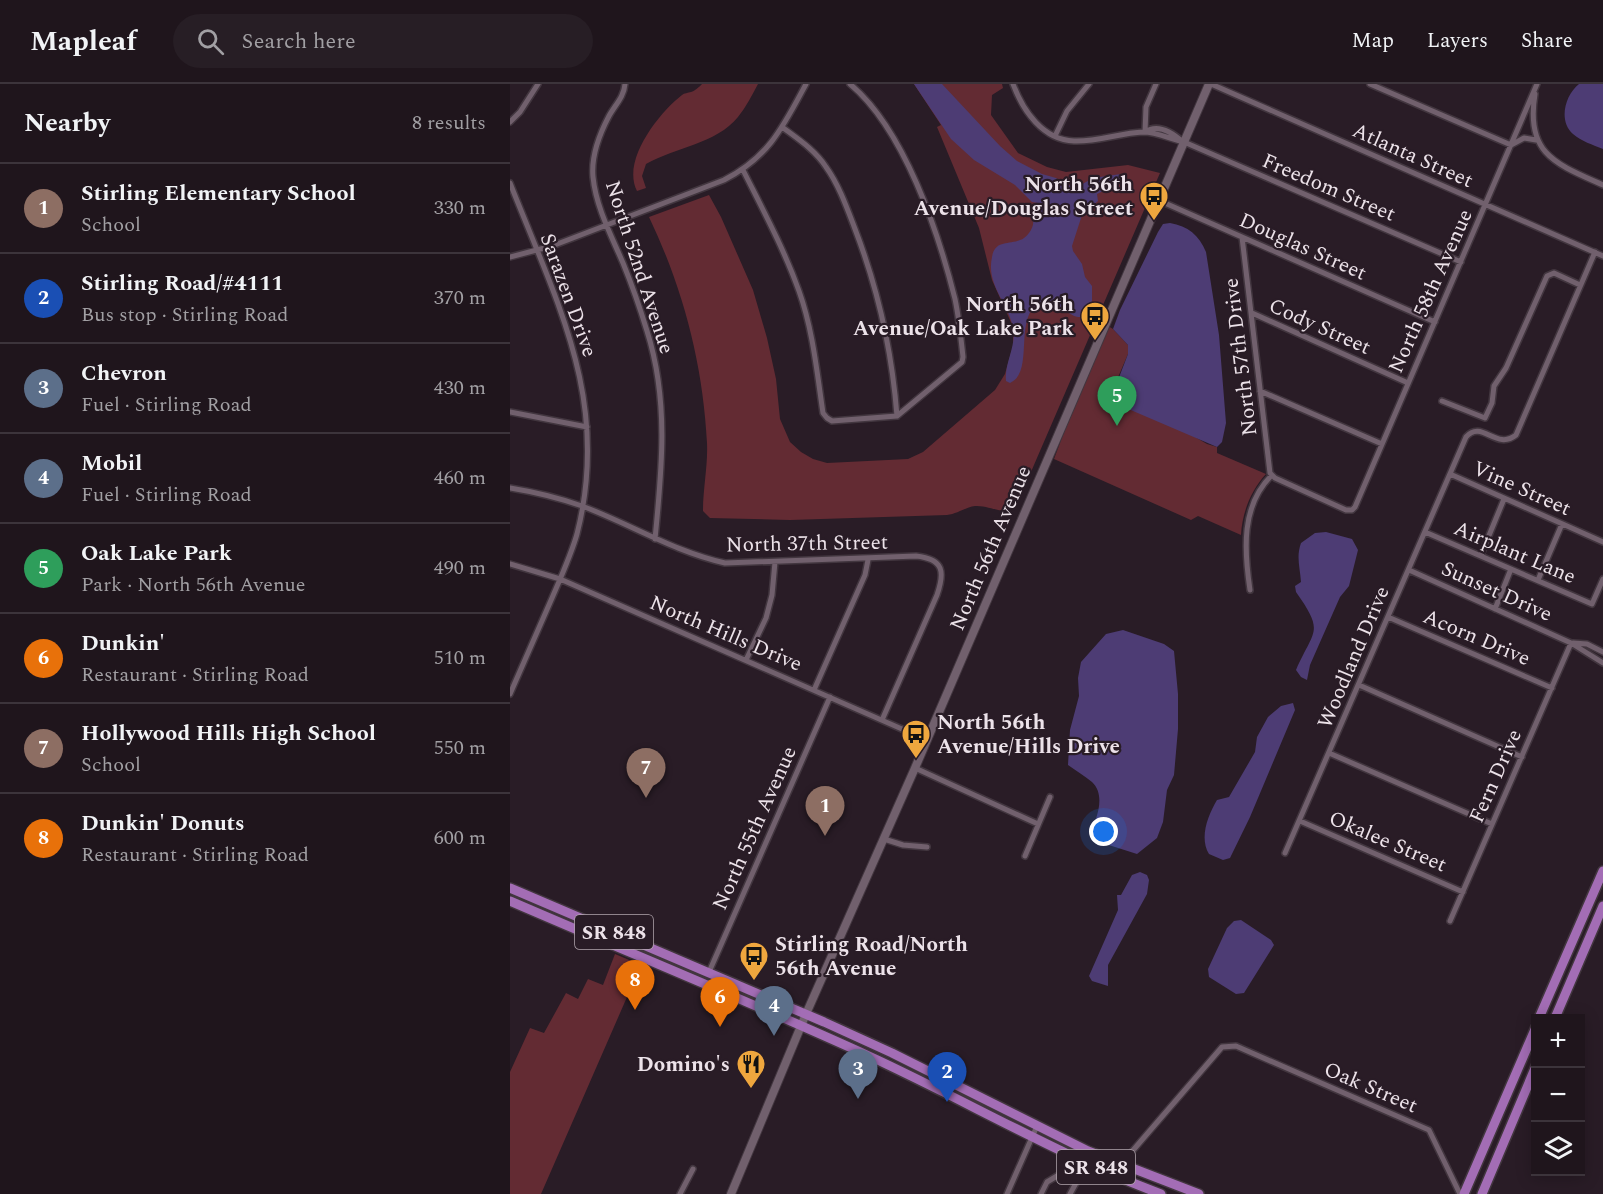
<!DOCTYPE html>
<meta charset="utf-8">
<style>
body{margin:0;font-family:Spectral,serif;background:#271e25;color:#f1f3f6}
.controls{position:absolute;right:18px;bottom:18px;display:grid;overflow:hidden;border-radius:0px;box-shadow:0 3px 15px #0003}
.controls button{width:54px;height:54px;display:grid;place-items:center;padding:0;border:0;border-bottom:2px solid #3c343b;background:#1f151c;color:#f1f3f6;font:30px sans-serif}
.you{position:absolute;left:594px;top:748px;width:21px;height:21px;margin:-15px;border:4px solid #fff;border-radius:50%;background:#1a73e8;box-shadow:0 0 0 9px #1a73e833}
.badge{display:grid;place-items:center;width:39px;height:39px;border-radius:50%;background:#efa73e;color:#fff;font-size:20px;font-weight:700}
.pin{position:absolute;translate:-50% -50px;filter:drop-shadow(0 2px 3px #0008)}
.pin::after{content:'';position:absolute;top:32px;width:21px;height:18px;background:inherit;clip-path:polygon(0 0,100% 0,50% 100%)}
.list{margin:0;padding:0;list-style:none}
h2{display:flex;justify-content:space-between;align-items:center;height:78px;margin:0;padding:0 24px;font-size:26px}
h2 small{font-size:20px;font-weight:400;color:#a19fa3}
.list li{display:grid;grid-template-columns:39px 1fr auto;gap:18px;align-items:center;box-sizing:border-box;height:90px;padding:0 24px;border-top:2px solid #3c343b}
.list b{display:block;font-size:22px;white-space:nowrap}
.list p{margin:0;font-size:20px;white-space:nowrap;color:#a19fa3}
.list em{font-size:20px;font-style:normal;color:#a19fa3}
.icon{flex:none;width:33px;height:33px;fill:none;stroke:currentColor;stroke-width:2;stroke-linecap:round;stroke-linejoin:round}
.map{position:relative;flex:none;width:1093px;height:1110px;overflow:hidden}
header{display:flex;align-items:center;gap:36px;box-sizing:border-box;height:84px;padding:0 30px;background:#1f151c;border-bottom:2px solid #3c343b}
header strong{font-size:28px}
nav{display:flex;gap:33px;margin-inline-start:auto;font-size:21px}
.search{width:420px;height:54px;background:#271e25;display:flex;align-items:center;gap:15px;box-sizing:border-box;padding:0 21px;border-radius:33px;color:#a19fa3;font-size:22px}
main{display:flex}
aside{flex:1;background:#1f151c}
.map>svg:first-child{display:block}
.green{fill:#632b33}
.water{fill:#4d3c74}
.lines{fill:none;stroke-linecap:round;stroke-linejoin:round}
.street-casing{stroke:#42363f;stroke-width:8}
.secondary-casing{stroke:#42363f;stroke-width:10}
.primary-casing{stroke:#42363f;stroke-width:12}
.street{stroke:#71606d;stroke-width:5}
.secondary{stroke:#71606d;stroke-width:8}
.primary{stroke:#a36db5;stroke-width:9}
.labels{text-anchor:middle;stroke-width:4.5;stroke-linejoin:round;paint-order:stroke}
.shield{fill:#291c26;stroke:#b2a7ae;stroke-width:1.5}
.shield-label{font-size:20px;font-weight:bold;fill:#ece2e9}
.street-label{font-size:21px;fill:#ece2e9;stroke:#291c26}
.poi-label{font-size:21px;font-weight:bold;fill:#ece2e9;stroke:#291c26;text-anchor:end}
</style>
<header>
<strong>Mapleaf</strong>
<div class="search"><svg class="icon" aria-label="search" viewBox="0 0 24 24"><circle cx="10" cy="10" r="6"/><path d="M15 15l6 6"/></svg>Search here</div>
<nav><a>Map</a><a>Layers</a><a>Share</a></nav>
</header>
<main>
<aside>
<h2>Nearby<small>8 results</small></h2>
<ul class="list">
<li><span class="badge" style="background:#8d6e63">1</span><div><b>Stirling Elementary School</b><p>School</p></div><em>330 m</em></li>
<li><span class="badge" style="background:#1a4fb4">2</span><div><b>Stirling Road/#4111</b><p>Bus stop · Stirling Road</p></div><em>370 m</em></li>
<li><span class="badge" style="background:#5c6f8a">3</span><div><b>Chevron</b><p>Fuel · Stirling Road</p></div><em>430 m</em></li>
<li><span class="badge" style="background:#5c6f8a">4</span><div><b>Mobil</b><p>Fuel · Stirling Road</p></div><em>460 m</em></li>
<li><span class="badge" style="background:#2e9e5b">5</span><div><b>Oak Lake Park</b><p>Park · North 56th Avenue</p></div><em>490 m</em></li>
<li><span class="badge" style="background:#e8710a">6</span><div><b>Dunkin'</b><p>Restaurant · Stirling Road</p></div><em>510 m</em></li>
<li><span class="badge" style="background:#8d6e63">7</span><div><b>Hollywood Hills High School</b><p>School</p></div><em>550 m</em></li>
<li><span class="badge" style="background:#e8710a">8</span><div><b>Dunkin' Donuts</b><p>Restaurant · Stirling Road</p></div><em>600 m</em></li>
</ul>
</aside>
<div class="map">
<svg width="1093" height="1110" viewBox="0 0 1093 1110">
<rect width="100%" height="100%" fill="#291c26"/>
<!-- green -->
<path class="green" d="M192,0H248C242,11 236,23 228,33C206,60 166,63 136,80L132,92L136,104L127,107C111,76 150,28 172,11C174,9 178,9 181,8C185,7 189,3 192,0Z
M404,0H492L493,4L482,11L481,31L508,69L537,83L556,88L618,81L650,89L511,411C495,438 486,421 465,422C456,423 447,430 437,431L280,436L200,434L193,427C193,404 198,382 197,359C193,280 173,204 139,133L199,111L211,133L243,206L257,254L266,295L270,335L280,358L291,368L303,375L317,379L398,375L413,368L485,306L495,290L503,262V243L482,196L469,144L427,43L431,41Z
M598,242L603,245L618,261V270L603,305L697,360L707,363V369L756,390C741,406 732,429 731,451L688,432L681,436L544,375L563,324Z
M105,870L131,881L31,1110H0V988L20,944L34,949L56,909L68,915L78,895L93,901Z"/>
<!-- water -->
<path class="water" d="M404,0H432L490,62L507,77L532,90L546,94L557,101L569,102L583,94L611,90V98L587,110L588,117L572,131L562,162L563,167L572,180L575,193L582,202V217L576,232C558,239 547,209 529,219C503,234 525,288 500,299L496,297C494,279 507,262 503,243C497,218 476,200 482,173C485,156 497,161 510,156C517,154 525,143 523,135L529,125L528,119L522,118L505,101L464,76L441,55Z
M1069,0H1093V65C1083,61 1071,57 1063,50C1048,37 1055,11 1069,0Z
M660,139C678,142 689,151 696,168L709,251L716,339L712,358L707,363L609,321L603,309L618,270V261L603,245L610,226L648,148L653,140Z
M816,448L842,455L848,466L839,502L830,513L811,556L800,581L797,596L791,593L786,586C804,545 815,549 786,508L785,502L791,498C790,483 786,473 791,459L805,449Z
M613,546L654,560L664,567L668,610V645L664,691L657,706L653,738L647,754L627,770L583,756L580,748C587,735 596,711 582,698C575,692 566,687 558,681L560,646L569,612L568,594L571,578L596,550Z
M783,619L785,626L740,733L720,774L713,776L699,770C689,754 698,731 707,716L719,713L745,668L747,653L758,633L771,622Z
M630,788L637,791L639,796L637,810L598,881V902L582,897L579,892L608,826L607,811H611L622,791Z
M731,836L761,856L764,861L734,909L726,910L699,893L698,885L717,844L724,837Z"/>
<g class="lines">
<!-- street casing -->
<g class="street-casing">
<path id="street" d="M115,0C114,13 105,21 99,32C89,51 81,72 83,93C86,123 101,151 113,179C122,201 130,224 137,247C159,316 152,385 145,455
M503,0C513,27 533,56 564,57C587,58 610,49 633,48C647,48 660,55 674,58L951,178
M701,0L1093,172
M860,0L1001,61L1014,54L1026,56
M1025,10C1015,70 1046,80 1093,101
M0,38L10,28L28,0
M272,43C288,55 305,66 316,83C329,101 337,124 345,145C368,205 382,267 387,332
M635,48L636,23L646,0
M635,48C648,39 663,49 673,58
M545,52L557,27L579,0
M233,86C253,126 274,165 289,207C303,246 307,289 313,329L317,334L322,337L387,332L452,278L453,273C451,254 449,234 445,215C428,147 394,45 340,0
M0,99C47,219 101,317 67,450C61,471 51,493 42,514C28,546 14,578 0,610
M648,116L925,238
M732,153L760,389L765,394L836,426H842L845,423L1027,0
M0,173L42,162L214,96C259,73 273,43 296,0
M742,229L898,299
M750,307L872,360
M932,317L975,334L982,319L984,302L996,284L1037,192L1044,189L1070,201
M0,328L77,343
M940,390L1093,458
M0,404C25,408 49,414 72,422C120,440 165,468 215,479L406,472C434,475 435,488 427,511L372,636
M915,448L1082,520L1093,495
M971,471L994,415
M0,480L50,495L417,656
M899,486L1061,559L1093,579
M1028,496L1052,440
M740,506C734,466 731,421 762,391
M985,525L1001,485
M878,533L1042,604
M1063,559L1077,560L1093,568
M236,576L256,534L262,511L265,478
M849,601L1012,673
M304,606L355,491L358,476
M819,669L982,740
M405,684L528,740
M790,737L953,808
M374,755L393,761L417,763
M775,769L956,353C972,335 986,367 1006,351L1085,168
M515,772L540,713
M940,837L1061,559
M199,888L320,613
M614,1081L619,1071L631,1057L712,963L726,962L919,1046L950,1110
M170,1110L183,1085
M497,1110L527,1042
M531,1110L537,1098L552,1089L561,1072
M560,1110L577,1079"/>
</g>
<!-- secondary casing -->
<g class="secondary-casing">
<path id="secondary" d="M221,1110L296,930L405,684L699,0"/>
</g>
<!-- primary casing -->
<g class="primary-casing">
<path id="primary" d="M0,804L314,938L382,969L578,1067L689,1110
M0,817C120,869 241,918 359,972C457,1017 550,1072 651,1110
M1029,934L1093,787
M1045,934L1093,822
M954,1110L1026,943
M972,1110L1026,982"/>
</g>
<!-- street -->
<use href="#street" class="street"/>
<!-- secondary -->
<use href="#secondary" class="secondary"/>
<!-- primary -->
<use href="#primary" class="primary"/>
</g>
<!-- icons -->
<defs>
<g id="bus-pin" transform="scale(1.5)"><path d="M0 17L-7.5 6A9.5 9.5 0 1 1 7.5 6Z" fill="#efa73e" stroke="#291c26"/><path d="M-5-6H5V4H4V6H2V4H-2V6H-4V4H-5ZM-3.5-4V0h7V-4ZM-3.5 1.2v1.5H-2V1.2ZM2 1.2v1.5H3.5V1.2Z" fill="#111"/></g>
<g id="restaurant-pin" transform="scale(1.5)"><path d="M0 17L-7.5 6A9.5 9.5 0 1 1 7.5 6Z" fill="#efa73e" stroke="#291c26"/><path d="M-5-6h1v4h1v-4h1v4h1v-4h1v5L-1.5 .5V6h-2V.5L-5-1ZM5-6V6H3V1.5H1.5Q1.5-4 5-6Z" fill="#111"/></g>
</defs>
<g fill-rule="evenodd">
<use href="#bus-pin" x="644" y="112"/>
<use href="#bus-pin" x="585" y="232"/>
<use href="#bus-pin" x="406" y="650"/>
<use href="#bus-pin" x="244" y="872"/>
<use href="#restaurant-pin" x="241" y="980"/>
</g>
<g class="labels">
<!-- shield labels -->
<g class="shield">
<rect x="65" y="831" width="78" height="34" rx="4.5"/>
<rect x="547" y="1066" width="78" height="34" rx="4.5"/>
</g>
<g class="shield-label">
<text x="104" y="855">SR 848</text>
<text x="586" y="1090">SR 848</text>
</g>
<!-- street labels -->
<g class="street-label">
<text transform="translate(903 71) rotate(24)" y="7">Atlanta Street</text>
<text transform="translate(819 103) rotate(23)" y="7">Freedom Street</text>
<text transform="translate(793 162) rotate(24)" y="7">Douglas Street</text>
<text transform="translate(130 183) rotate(72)" y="7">North 52nd Avenue</text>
<text transform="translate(920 207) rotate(-66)" y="7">North 58th Avenue</text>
<text transform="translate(59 211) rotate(70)" y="7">Sarazen Drive</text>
<text transform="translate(810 242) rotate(24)" y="7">Cody Street</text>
<text transform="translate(730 273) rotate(-97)" y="7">North 57th Drive</text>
<text transform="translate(1012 404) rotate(24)" y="7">Vine Street</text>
<text transform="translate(297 459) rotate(-1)" y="7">North 37th Street</text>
<text transform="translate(480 464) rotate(-67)" y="7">North 56th Avenue</text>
<text transform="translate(1005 468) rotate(23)" y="7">Airplant Lane</text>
<text transform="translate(987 507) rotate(24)" y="7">Sunset Drive</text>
<text transform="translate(216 549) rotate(23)" y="7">North Hills Drive</text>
<text transform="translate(967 553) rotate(23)" y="7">Acorn Drive</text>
<text transform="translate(843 573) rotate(-67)" y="7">Woodland Drive</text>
<text transform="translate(985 692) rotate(-66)" y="7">Fern Drive</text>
<text transform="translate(244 744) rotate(-66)" y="7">North 55th Avenue</text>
<text transform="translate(878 757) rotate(23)" y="7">Okalee Street</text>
<text transform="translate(861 1003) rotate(23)" y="7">Oak Street</text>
</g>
<!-- poi labels -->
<g class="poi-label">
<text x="623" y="107">North 56th<tspan x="623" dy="24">Avenue/Douglas Street</tspan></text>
<text x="564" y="227">North 56th<tspan x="564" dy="24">Avenue/Oak Lake Park</tspan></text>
<text x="427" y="645" text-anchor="start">North 56th<tspan x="427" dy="24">Avenue/Hills Drive</tspan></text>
<text x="265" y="867" text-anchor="start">Stirling Road/North<tspan x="265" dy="24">56th Avenue</tspan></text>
<text x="220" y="987">Domino's</text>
</g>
</g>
</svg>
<div class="controls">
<button>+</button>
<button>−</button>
<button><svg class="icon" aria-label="layers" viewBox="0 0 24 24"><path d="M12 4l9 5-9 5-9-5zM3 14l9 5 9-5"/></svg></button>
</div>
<div class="you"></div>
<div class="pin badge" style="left:315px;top:752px;background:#8d6e63">1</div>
<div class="pin badge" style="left:437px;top:1018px;background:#1a4fb4">2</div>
<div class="pin badge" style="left:348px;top:1015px;background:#5c6f8a">3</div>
<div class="pin badge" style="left:264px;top:952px;background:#5c6f8a">4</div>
<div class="pin badge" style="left:607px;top:342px;background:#2e9e5b">5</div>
<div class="pin badge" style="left:210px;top:943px;background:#e8710a">6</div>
<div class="pin badge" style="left:136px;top:714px;background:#8d6e63">7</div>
<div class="pin badge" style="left:125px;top:926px;background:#e8710a">8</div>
</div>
</main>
